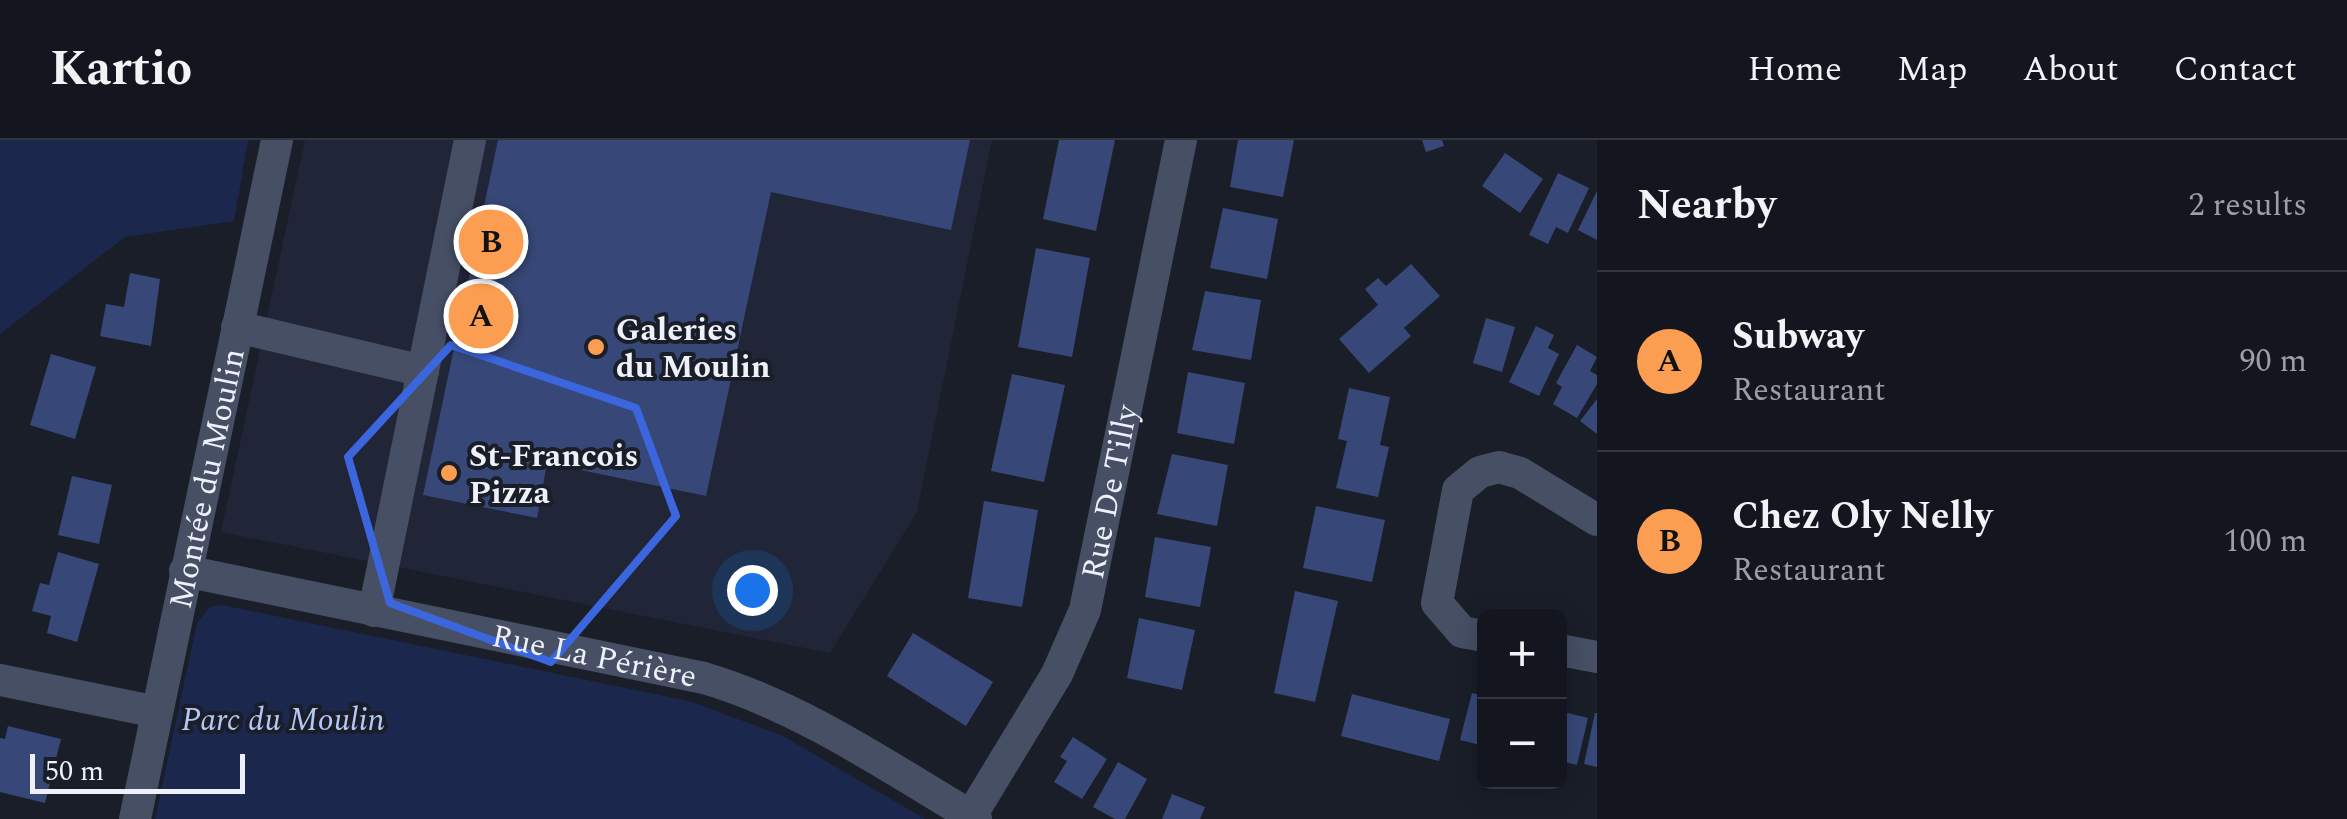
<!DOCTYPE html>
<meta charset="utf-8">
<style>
body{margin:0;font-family:Spectral,serif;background:#20232c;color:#f1f3f6}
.controls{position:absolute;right:30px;bottom:30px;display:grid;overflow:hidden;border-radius:15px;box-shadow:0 5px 25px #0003}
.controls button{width:90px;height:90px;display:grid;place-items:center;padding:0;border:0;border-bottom:2px solid #32353d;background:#13161f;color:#f1f3f6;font:50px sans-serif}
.scale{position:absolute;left:30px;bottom:25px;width:215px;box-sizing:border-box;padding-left:10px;border:5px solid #eef1fa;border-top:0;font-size:28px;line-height:35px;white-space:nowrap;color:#eef1fa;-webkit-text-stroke:8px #191e29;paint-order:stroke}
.you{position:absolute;left:752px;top:450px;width:35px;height:35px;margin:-25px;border:8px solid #fff;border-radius:50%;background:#1a73e8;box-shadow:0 0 0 15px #1a73e833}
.badge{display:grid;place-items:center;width:65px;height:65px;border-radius:50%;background:#fb9e51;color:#111;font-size:32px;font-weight:700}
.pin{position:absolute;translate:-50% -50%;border:5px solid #fff;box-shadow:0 2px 10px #0006}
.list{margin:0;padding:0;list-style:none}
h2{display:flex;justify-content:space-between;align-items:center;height:130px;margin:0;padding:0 40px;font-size:42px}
h2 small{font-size:32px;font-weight:400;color:#9d9fa4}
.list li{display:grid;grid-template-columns:65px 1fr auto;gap:30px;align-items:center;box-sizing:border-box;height:180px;padding:0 40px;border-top:2px solid #32353d}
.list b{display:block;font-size:38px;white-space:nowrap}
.list p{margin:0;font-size:32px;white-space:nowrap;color:#9d9fa4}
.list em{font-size:32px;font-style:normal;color:#9d9fa4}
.map{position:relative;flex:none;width:1597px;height:679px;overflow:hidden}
header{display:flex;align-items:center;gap:60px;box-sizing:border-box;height:140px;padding:0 50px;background:#13161f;border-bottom:2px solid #32353d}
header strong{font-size:48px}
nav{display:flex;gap:55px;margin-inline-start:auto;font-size:35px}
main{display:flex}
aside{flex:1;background:#13161f}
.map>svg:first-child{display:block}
.built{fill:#202638}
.green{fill:#1b274c}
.building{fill:#374878}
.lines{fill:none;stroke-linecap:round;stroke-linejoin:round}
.minor{stroke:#464f64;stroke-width:32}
.marked{fill:none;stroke:#3c66dd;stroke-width:8;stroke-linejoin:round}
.poi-dot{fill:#fb9e51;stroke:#191e29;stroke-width:4}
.labels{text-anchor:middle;stroke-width:8;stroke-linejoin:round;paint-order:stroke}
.poi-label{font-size:32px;font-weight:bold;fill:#eef1fa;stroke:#191e29;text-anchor:start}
.street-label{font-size:32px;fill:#eef1fa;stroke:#191e29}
.park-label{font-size:32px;font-style:italic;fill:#b5c7f6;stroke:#191e29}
</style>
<header>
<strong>Kartio</strong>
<nav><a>Home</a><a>Map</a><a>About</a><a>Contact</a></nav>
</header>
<main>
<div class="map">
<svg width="1597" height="679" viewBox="0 0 1597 679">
<rect width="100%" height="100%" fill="#191e29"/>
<!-- built -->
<path class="built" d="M305,0H992L917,372L830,513L221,392Z"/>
<!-- green -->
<path class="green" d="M0,0H248L234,81L125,97L0,194Z
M222,465L689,561L781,595L925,679H155L197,483L210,467Z"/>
<!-- building -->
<path class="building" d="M498,0H970L951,90L771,52L706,356L547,323L537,378L423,355Z
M1059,0H1115L1096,91L1043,79Z
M1238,0H1294L1283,57L1230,47Z
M1422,0H1442L1444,6L1426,12Z
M1505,13L1543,39L1520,73L1482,46Z
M1558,33L1589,48L1568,93L1556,87L1548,104L1529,95Z
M1597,51V100L1578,90Z
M1223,68L1278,79L1267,139L1210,128Z
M1036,108L1090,118L1072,217L1018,207Z
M1411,124L1440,156L1404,188L1411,196L1369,233L1339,199L1378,165L1365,149L1378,138L1386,146Z
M130,133L160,139L151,206L100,196L106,164L124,167Z
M1205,151L1261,160L1251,220L1192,210Z
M1486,178L1515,187L1502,232L1473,223Z
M1536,186L1554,195L1548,208L1559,214L1539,256L1509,242Z
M1577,205L1597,217L1590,231L1597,235V244L1577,278L1553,264L1562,247L1556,243Z
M51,214L96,227L75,299L30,285Z
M1188,232L1245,243L1234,304L1177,293Z
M1012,234L1065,245L1044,342L991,331Z
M1349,248L1390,257L1380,305L1389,307L1378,357L1336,348L1347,301L1338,299Z
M1597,259V294L1580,281Z
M1172,314L1228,325L1217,386L1157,374Z
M72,336L112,345L99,404L58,395Z
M984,361L1038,370L1022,467L968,458Z
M1316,366L1385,380L1372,442L1303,428Z
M1155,397L1211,407L1200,467L1145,457Z
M58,412L99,424L77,502L47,493L51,476L32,471L40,443L49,445Z
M1295,451L1338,461L1315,562L1274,553Z
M1139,478L1195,490L1182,550L1127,538Z
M913,493L993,542L966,586L887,536Z
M1472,553L1484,556V606L1460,600Z
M1352,554L1450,579L1439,621L1341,596Z
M1560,571L1588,578L1577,625L1560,621Z
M1595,573H1597V627L1584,624Z
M8,586L61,599L45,663L0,652V598L5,599Z
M1073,597L1107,619L1082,659L1054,642L1067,621L1060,617Z
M1118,622L1147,639L1125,679H1115L1093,667Z
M1172,654L1205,667L1200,679H1162Z"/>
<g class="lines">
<!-- minor -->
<g class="minor">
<path d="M237,187L423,231"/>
<path id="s1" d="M185,431L704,538C802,567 888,627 976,679"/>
<path d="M374,471L470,0"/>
<path d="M1484,496L1462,492L1437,463L1458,350L1480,332L1499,327L1520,333L1597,380"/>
<path d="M1560,510L1597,517"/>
<path d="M0,540L157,572"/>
<path id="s2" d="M135,679L277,0"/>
<path id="s3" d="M969,679L1057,534L1085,470L1181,0"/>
</g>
</g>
<!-- marked area -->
<path class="marked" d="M451,205L636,268L676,376L551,522L390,463L348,317Z"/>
<!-- markers -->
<g class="poi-dot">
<circle cx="596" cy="207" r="10"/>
<circle cx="449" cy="333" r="10"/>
</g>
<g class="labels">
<!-- poi labels -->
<g class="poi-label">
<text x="616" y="200">Galeries<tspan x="616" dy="37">du Moulin</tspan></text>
<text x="469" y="326">St-Francois<tspan x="469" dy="37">Pizza</tspan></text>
</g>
<!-- street labels -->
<g class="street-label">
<text dy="11" stroke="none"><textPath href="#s2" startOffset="348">Montée du Moulin</textPath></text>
<text dy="11" stroke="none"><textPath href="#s3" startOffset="360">Rue De Tilly</textPath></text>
<text dy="11" stroke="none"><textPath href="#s1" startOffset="418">Rue La Périère</textPath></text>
</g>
<!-- park labels -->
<g class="park-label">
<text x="283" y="590">Parc du Moulin</text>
</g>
</g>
</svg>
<div class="controls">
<button>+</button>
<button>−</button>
</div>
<div class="scale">50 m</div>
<div class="you"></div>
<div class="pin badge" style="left:481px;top:176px">A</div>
<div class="pin badge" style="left:491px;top:102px">B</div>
</div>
<aside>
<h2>Nearby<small>2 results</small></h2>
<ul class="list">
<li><span class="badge">A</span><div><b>Subway</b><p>Restaurant</p></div><em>90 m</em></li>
<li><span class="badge">B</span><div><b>Chez Oly Nelly</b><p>Restaurant</p></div><em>100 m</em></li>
</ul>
</aside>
</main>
